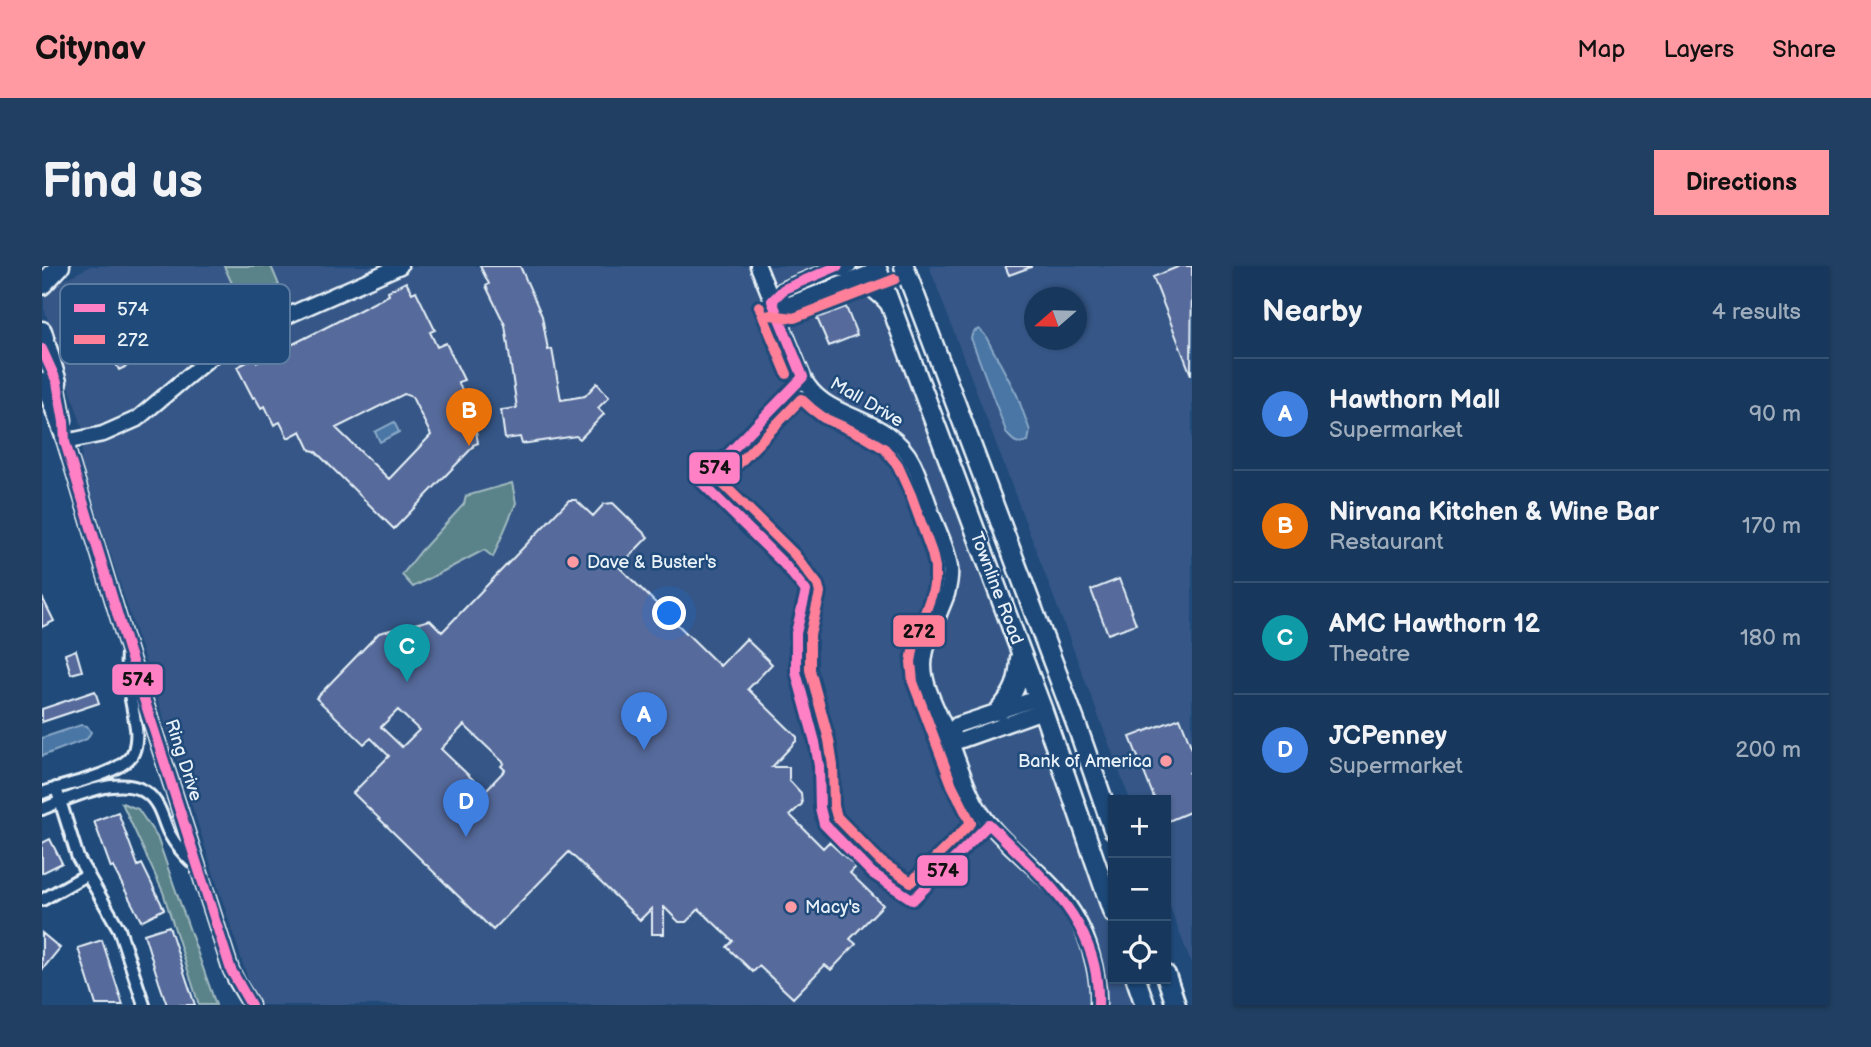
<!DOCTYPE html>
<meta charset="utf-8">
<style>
body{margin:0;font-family:"Balsamiq Sans",sans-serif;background:#203f62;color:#f1f3f6}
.controls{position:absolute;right:21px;bottom:21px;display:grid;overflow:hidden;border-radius:0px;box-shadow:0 2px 5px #0004}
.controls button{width:63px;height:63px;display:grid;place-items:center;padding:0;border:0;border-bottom:2px solid #365272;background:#17385c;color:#f1f3f6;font:35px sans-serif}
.compass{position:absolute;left:982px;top:21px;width:63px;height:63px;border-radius:50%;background:#17385c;box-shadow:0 2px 5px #0004;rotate:250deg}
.you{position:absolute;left:628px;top:348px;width:24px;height:24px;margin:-18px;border:5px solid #fff;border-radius:50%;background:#1a73e8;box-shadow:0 0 0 10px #1a73e833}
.badge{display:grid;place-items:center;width:46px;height:46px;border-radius:50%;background:#ff9aa2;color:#fff;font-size:23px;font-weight:700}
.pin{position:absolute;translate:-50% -58px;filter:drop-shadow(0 2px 4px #0008)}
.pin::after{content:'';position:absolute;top:37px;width:24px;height:21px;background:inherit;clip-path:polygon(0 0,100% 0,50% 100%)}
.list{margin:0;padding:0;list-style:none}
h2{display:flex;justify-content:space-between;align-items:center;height:91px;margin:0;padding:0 28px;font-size:30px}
h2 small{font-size:23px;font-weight:400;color:#9eacbb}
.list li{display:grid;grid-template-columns:46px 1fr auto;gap:21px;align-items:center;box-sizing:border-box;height:112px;padding:0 28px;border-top:2px solid #365272}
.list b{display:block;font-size:26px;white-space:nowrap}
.list p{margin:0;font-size:23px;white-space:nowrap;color:#9eacbb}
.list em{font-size:23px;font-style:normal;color:#9eacbb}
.icon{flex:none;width:38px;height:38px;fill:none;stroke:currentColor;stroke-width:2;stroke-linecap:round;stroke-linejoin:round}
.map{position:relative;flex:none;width:1150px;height:739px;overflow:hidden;border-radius:0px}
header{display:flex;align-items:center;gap:42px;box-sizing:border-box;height:98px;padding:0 35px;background:#ff9aa2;color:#111}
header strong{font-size:33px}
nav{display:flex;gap:38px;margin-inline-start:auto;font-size:24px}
.intro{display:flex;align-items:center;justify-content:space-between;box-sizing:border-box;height:168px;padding:0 42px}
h1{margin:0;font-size:49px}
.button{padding:18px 32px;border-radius:0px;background:#ff9aa2;color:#111;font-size:24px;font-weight:700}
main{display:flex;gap:42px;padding:0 42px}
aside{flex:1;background:#17385c;border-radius:0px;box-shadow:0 2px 5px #0004}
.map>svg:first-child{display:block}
.built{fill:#345786;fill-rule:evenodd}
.green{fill:#5a8389;stroke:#a1bac0;stroke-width:2}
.water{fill:#4976a5;stroke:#89a7c6;stroke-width:2}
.building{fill:#566b9b;stroke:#e8f1f8;stroke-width:2;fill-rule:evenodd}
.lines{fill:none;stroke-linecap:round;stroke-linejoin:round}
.minor-casing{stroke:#e8f1f8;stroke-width:16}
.tertiary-casing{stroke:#e8f1f8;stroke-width:19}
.primary-casing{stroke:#e8f1f8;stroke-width:23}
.minor{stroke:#1f4a7a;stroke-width:10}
.tertiary{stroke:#1f4a7a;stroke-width:14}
.primary{stroke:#1f4a7a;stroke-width:18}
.bus-1-casing{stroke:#1f4a7a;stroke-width:16}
.bus-2-casing{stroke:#1f4a7a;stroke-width:16}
.bus-1{stroke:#ff80c5;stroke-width:10}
.bus-2{stroke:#ff8098;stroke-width:10}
.poi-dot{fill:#ff9aa2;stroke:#1f4a7a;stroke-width:2.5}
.labels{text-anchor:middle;stroke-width:5;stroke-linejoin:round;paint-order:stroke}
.street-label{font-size:18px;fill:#e8f1f8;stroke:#1f4a7a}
.poi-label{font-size:18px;fill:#e8f1f8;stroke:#1f4a7a;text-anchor:start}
.key{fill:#1f4a7a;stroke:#5b7ca0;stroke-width:2}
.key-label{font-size:19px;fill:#e8f1f8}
.line-badge{stroke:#1f4a7a;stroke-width:2.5}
.pale-badge-label{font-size:19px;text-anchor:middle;font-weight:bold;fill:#111}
</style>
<header>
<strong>Citynav</strong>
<nav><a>Map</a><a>Layers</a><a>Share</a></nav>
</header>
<div class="intro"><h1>Find us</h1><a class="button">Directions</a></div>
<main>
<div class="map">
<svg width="1150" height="739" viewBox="0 0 1150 739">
<rect width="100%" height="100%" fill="#1f4a7a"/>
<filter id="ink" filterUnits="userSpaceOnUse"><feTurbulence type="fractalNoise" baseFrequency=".0143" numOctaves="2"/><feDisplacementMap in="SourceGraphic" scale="14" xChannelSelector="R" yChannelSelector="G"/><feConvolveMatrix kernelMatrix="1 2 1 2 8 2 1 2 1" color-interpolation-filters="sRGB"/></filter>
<g filter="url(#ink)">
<!-- built -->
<path class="built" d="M49,0H829L996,445L1071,663V713H1089L1098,739H207L210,726L39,197L41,164L2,42V31L11,19Z
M887,0H1150V700L1124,630V534H1088ZM992,32H1034V74H992Z"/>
<!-- green -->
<path class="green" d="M182,0H229L237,19L199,37Z
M470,217L474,237L451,291L442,284L371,321L360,309L379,285L422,238L424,230Z
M80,537L96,543L115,571L174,739H157L121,626Z"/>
<!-- water -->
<path class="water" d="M937,63L943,69L975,129L988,165L986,175C975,179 972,176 965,168L929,72L931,66Z
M352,156L357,166L338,176L333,166Z
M39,459L45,460L49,466L45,473L0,490V472Z"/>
<!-- building -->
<path class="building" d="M438,0H478L500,50L506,84L510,83L519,134L543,130L555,117L567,131L556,142L562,148L538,173L534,170L480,178L478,171L463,173L459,144L475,142L463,59L444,20L447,18Z
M963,0H989V1L967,9Z
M1138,0H1150L1149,109L1111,11Z
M364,16L370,27L374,25L393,64L388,66L395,81L404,77L422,114L416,116L423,130L426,147H431L436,177L431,179V181L352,263L273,185L268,184L259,165L246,172L238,156L232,159L223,140L219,142L213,131L211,132L195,101L213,92L215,96L275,66L347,29L346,25ZM362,128L370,131L389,169L347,213L294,162Z
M92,23L104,48L108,46L112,55L72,73L85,100L77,104L65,81L49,89L47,85L41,88L27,61L36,56L33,52Z
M804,41L815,69L787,80L775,52Z
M527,234H534L551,250L562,238L571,237L606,271L577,301L678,400L704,373L730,398L706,423L755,471V474L730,501H747V514L759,527L760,538L748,549L781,582L787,576L814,601L808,607L841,639L808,673L814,678L789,704L783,699L751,732L717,700L711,706L685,681L691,675L657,643L644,656H637L622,641V668H610V642L598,654L527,586L451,664L311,527L347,490L329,472L322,478L274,432L337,367L388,354L400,366ZM356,444L377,464L360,481L339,461ZM422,459L462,497L459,500L463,504L443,525L399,483Z
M1077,313L1094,358L1066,368L1049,324Z
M0,331L12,355L0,361Z
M34,384L40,405L29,408L23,388Z
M53,425L57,437L0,456V443Z
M1138,452L1150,483V506L1147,507L1150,516V545L1124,556V534H1113L1088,471Z
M76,546L96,600L100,598L122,643L99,655L71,601L69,602L52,555Z
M8,573L20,597L0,607V577Z
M127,660L145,715L153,739H125L117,716L102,668Z
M0,667L18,682L0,704Z
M60,674L81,739H54L36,682Z"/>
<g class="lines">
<!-- minor casing -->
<g class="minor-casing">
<path id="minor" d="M14,522L36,592L77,663L102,739
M0,527C23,518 77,509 90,489C94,482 95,470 94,462C90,433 83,416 85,386
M0,543C31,531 91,500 114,537C120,546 122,557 127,567C134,580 143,590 154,600
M0,634L46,608"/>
</g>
<!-- tertiary casing -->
<g class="tertiary-casing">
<path id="tertiary" d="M716,0L761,111C782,156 845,146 871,197C879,214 885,233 891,251C898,268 906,285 908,302C909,310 907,320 905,328C897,351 883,374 882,399C882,422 898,447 906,469C914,488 920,509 929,528C947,569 987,593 1016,626C1032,644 1043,665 1049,687C1054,704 1057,721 1056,739
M806,23C807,23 817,19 818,19C829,19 841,33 848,40
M730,35L748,38L836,4
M730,35L742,23L795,1L800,3L807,0
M11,109L15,116L22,154
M0,114L23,176L86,383L189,704L195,716L209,739
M23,176L61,168L95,153L176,85L220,61L358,0
M996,432L915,459L906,467L917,475L1001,445"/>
</g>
<!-- primary casing -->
<g class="primary-casing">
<path id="primary" d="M834,0L1001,445L1071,647
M862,0L1036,463L1071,563
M0,19L18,0
M0,65L15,116
M957,445C973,427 977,416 978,392
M1124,709L1134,739
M1094,713L1103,739"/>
</g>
<!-- minor -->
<use href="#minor" class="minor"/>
<!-- tertiary -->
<use href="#tertiary" class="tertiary"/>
<!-- primary -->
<use href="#primary" class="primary"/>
<!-- bus-1 casing -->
<g class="bus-1-casing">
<path id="bus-1" d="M796,0L742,23L730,35L761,111L659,216L742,298L764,325L754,367V406L773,476L777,500L778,542L782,558L830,607L871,634L947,558C1000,612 1059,656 1056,739
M0,83L15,116L22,156L23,176L86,383L189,704L209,739"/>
</g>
<!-- bus-2 casing -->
<g class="bus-2-casing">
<path id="bus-2" d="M717,40L745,108
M728,49L752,52L853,13
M759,133L770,143L782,152L822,170L843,183L856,200L869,229L890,287L893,301V313L891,324L872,379L869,396L871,416L910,519L929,557L869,616L839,596L795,551L792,540L791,500L787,474L768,404V369L778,327L776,319L752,288L679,216Z"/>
</g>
<!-- bus-1 -->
<use href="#bus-1" class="bus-1"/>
<!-- bus-2 -->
<use href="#bus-2" class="bus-2"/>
</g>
</g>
<!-- markers -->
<g class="poi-dot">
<circle cx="531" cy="296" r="7"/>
<circle cx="1124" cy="495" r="7"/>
<circle cx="749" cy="641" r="7"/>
</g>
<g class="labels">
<!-- street labels -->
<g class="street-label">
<text transform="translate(825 136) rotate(30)" y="6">Mall Drive</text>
<text transform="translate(955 322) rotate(69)" y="6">Townline Road</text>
<text transform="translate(142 494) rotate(72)" y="6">Ring Drive</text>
</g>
<!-- poi labels -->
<g class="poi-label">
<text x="545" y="302">Dave &amp; Buster's</text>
<text x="1110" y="501" text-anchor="end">Bank of America</text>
<text x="763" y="647">Macy's</text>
</g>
</g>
<!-- legend -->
<rect x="18" y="18" width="230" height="80" rx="10" class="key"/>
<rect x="32" y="38" width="31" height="8" fill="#ff80c5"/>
<rect x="32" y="69" width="31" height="9" fill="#ff8098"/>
<g class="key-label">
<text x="75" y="49">574</text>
<text x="75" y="80">272</text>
</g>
<g class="line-badge">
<rect x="646" y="185" width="53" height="34" rx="7" fill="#ff80c5"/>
<rect x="850" y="348" width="54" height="34" rx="7" fill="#ff8098"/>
<rect x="69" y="397" width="53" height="33" rx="7" fill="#ff80c5"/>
<rect x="874" y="588" width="53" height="33" rx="7" fill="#ff80c5"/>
</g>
<g class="pale-badge-label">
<text x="673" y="208">574</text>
<text x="877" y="372">272</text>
<text x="96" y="420">574</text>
<text x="901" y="611">574</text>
</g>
</svg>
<div class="controls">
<button>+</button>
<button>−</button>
<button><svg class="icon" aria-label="locate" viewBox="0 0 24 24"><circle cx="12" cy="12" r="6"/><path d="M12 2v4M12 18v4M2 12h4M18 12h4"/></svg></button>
</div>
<svg class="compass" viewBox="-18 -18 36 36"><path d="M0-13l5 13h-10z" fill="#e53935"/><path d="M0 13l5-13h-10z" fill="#9eacbb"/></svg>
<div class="you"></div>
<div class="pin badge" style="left:602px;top:484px;background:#3f7fe0">A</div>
<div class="pin badge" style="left:427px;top:180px;background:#e8710a">B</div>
<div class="pin badge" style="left:365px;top:416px;background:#0f9aa8">C</div>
<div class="pin badge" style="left:424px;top:571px;background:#3f7fe0">D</div>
</div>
<aside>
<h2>Nearby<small>4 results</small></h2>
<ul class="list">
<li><span class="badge" style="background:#3f7fe0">A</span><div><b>Hawthorn Mall</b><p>Supermarket</p></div><em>90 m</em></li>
<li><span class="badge" style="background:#e8710a">B</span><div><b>Nirvana Kitchen &amp; Wine Bar</b><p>Restaurant</p></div><em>170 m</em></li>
<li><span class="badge" style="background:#0f9aa8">C</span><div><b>AMC Hawthorn 12</b><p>Theatre</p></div><em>180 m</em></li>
<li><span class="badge" style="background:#3f7fe0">D</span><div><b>JCPenney</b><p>Supermarket</p></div><em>200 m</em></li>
</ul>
</aside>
</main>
